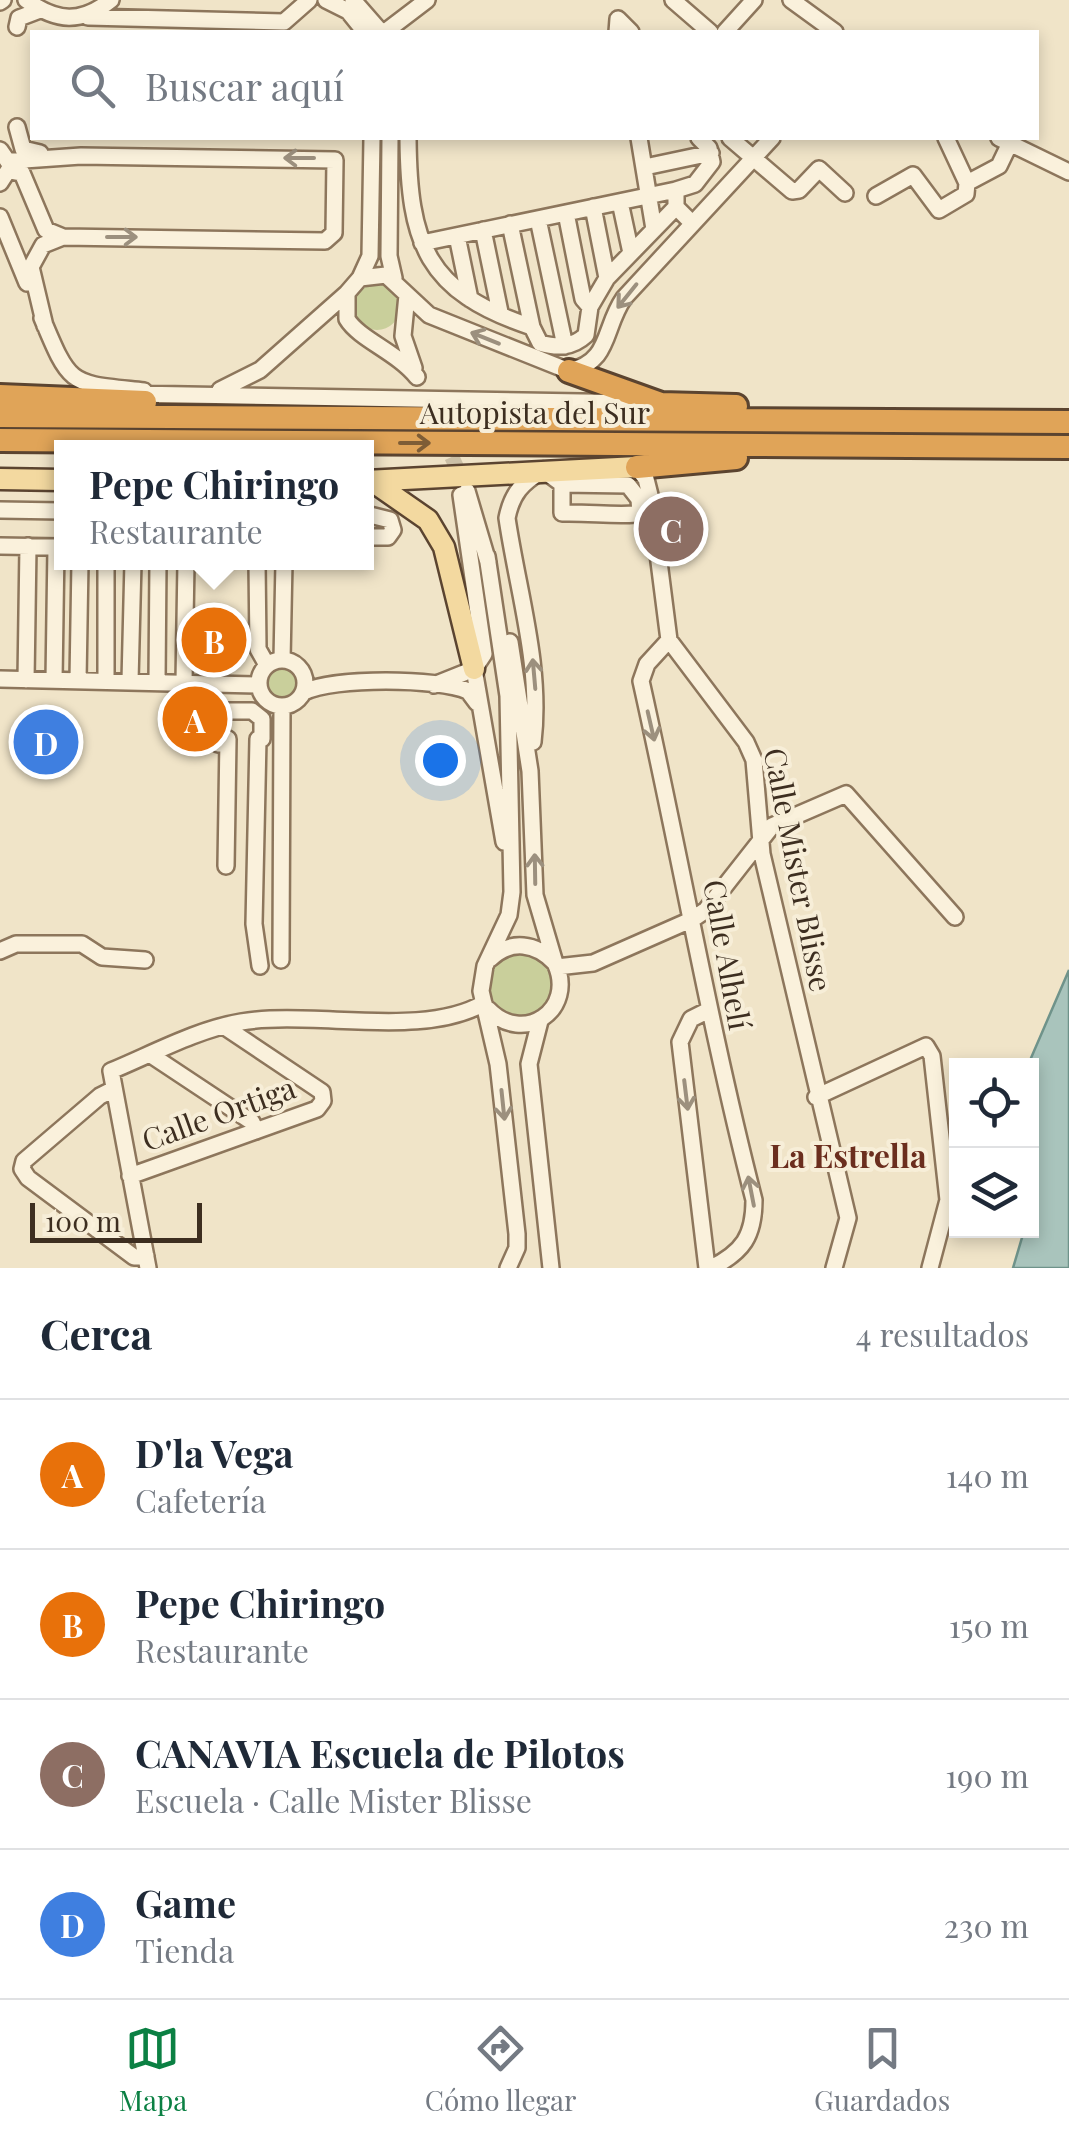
<!DOCTYPE html>
<html lang="es">
<meta charset="utf-8">
<style>
body{margin:0;font-family:"Playfair Display",serif;background:#f6f6f7;color:#1f2937}
.controls{position:absolute;right:30px;bottom:30px;display:grid;overflow:hidden;border-radius:0px;box-shadow:0 5px 15px #0003}
.controls button{width:90px;height:90px;display:grid;place-items:center;padding:0;border:0;border-bottom:2px solid #e0e1e3;background:#fff;color:#1f2937;font:50px sans-serif}
.scale{position:absolute;left:30px;bottom:25px;width:172px;box-sizing:border-box;padding-left:10px;border:5px solid #3d2e20;border-top:0;font-size:28px;line-height:35px;white-space:nowrap;color:#3d2e20;-webkit-text-stroke:8px #f7eed8;paint-order:stroke}
.you{position:absolute;left:440px;top:760px;width:35px;height:35px;margin:-25px;border:8px solid #fff;border-radius:50%;background:#1a73e8;box-shadow:0 0 0 15px #1a73e833}
.badge{display:grid;place-items:center;width:65px;height:65px;border-radius:50%;background:#0b8043;color:#fff;font-size:32px;font-weight:700}
.pin{position:absolute;translate:-50% -50%;border:5px solid #fff;box-shadow:0 2px 10px #0006}
.popup{position:absolute;left:54px;top:440px;width:320px;height:130px;box-sizing:border-box;display:grid;place-content:center;border-radius:0px;background:#fff;filter:drop-shadow(0 2px 8px #0005);font-size:32px;white-space:nowrap;color:#747a83}
.popup b{font-size:38px;color:#1f2937}
.popup::after{content:'';position:absolute;left:50%;top:100%;margin-left:-20px;border:20px solid transparent;border-top-color:#fff}
.list{margin:0;padding:0;list-style:none}
h2{display:flex;justify-content:space-between;align-items:center;height:130px;margin:0;padding:0 40px;font-size:42px}
h2 small{font-size:32px;font-weight:400;color:#747a83}
.list li{display:grid;grid-template-columns:65px 1fr auto;gap:30px;align-items:center;box-sizing:border-box;height:150px;padding:0 40px;border-top:2px solid #e0e1e3}
.list b{display:block;font-size:38px;white-space:nowrap}
.list p{margin:0;font-size:32px;white-space:nowrap;color:#747a83}
.list em{font-size:32px;font-style:normal;color:#747a83}
.icon{flex:none;width:55px;height:55px;fill:none;stroke:currentColor;stroke-width:2;stroke-linecap:round;stroke-linejoin:round}
.map{position:relative;flex:none;width:1069px;height:1268px;overflow:hidden}
.search{position:absolute;background:#fff;box-shadow:0 5px 15px #0003;left:30px;right:30px;top:30px;height:110px;display:flex;align-items:center;gap:25px;box-sizing:border-box;padding:0 35px;border-radius:0px;color:#747a83;font-size:38px}
.sheet{height:730px;background:#fff}
nav{display:flex;justify-content:space-around;align-items:center;box-sizing:border-box;height:140px;border-top:2px solid #e0e1e3;background:#fff;font-size:28px;color:#747a83}
nav a{display:grid;justify-items:center;gap:5px}
nav .on{color:#0b8043}
.map>svg:first-child{display:block}
.green{fill:#c9cf9b}
.water{fill:#a9c4bc;stroke:#6f938a;stroke-width:2.5}
.lines{fill:none;stroke-linecap:round;stroke-linejoin:round}
.minor-tunnel{stroke:#ccc0a6;stroke-width:15;stroke-dasharray:15 8;stroke-linecap:butt}
.minor-casing{stroke:#8d765c;stroke-width:20}
.major-casing{stroke:#5b4430;stroke-width:25}
.highway-casing{stroke:#5b4430;stroke-width:28}
.minor{stroke:#faf1dc;stroke-width:15}
.major{stroke:#f3d9a0;stroke-width:20}
.highway{stroke:#e0a458;stroke-width:22}
.oneway{stroke:#9c907e}
.oneway2{stroke:#7e5d36}
.labels{text-anchor:middle;stroke-width:8;stroke-linejoin:round;paint-order:stroke}
.street-label{font-size:30px;fill:#3d2e20;stroke:#f7eed8}
.neighbourhood-label{font-size:32px;font-weight:bold;fill:#6b2e1e;stroke:#f7eed8}
</style>
<div class="map">
<svg width="1069" height="1268" viewBox="0 0 1069 1268">
<rect width="100%" height="100%" fill="#f0e4c8"/>
<!-- green -->
<path class="green" d="M354 307a23 23 0 1 1 46 0a23 23 0 1 1-46 0Z
M267 684a15 15 0 1 1 30 0a15 15 0 1 1-30 0Z
M489 984a32 32 0 1 1 64 0a32 32 0 1 1-64 0Z"/>
<!-- water -->
<path class="water" d="M1069,970V1268H1013L1024,1231L1032,1230L1028,1065Z"/>
<g class="lines">
<!-- minor-tunnel -->
<path class="minor-tunnel" d="M442,436L464,483"/>
<!-- minor casing -->
<g class="minor-casing">
<path id="minor" d="M26,0C57,22 81,24 111,0
M326,0L348,11L365,32
M353,0L381,32
M673,0L710,32
M791,0L835,32
M0,2L3,0
M88,17L284,22L309,0
M17,27L19,18L40,10
M385,32L427,0
M617,32L618,19L631,32
M725,32L754,0
M17,127L23,149L40,153
M390,138L389,256L394,278
M408,138C409,242 425,292 532,327
M639,138L654,229
M730,138L792,191L799,190L819,169L845,193
M946,138L967,183
M999,138L1069,172
M0,150L11,166L0,183
M10,161L81,156L335,160L334,233L325,241L63,237L43,245L31,267L45,326
M645,167L711,153
M11,171L22,173L46,230L63,237
M967,183L999,166L1010,143
M676,190L695,184L712,162L709,148L699,138
M876,196L913,175L939,210L966,194L967,183
M620,202L631,253
M593,207L607,278
M566,213L583,299L590,307
M0,217L27,283
M538,219L565,346
M510,224L532,327L540,343C557,348 572,348 586,335L590,307L607,278L676,207L692,223
M483,230L500,312
M457,236L470,299
M422,243L676,190V207
M360,278L370,256L372,138
M407,295L403,336L414,368
M42,318C71,388 70,383 144,391
M417,377C397,352 359,339 347,319V293L360,278L386,275L429,315L569,371C611,362 603,328 624,298L772,138
M220,390L260,370L347,293
M134,394L641,403
M637,467L646,479L651,499L669,640L746,742L754,760L762,854L848,1218L834,1268
M562,484V513C592,512 618,517 648,513
M467,491L488,562
M0,510L61,511
M366,514L390,520L393,530L388,537H366
M0,546L61,547
M487,556L508,696L512,892L509,915L485,966L481,991L498,1064L517,1234V1248L508,1268
M257,562L258,649L267,665
M669,640L647,664L641,681C680,855 710,1029 754,1200C754,1236 743,1252 711,1268
M510,642L530,771L535,895L555,963
M259 683a23 23 0 1 1 46 0a23 23 0 1 1-46 0Z
M282,660L284,562
M474,669L504,842
M0,679L259,685
M26,680L28,546
M54,680L56,547
M78,680L80,562
M106,681V562
M130,681L133,562
M157,681L158,562
M184,682L186,562
M434,685L474,669L484,654L461,495
M304,692C334,677 438,678 468,691L477,703
M258,739L254,924L260,966
M533,742C542,666 518,593 507,518C512,493 522,483 543,470L562,484L628,485L639,499L640,514
M218,744L219,716L223,711H252L262,719V739
M226,866L228,739
M0,951L16,944H82L102,957L145,960
M281,960L282,707
M557,967L593,963L693,919L706,910L772,826L846,794L955,917
M488,1009C523,1046 577,1010 555,963C536,943 511,939 490,959
M707,1011L691,1019L680,1042L707,1268
M540,1021L529,1064L551,1268
M151,1055L252,1122L256,1131
M114,1089L100,1096L24,1161L22,1169L28,1178L134,1257L146,1256
M816,1097L926,1046L932,1056L948,1200L930,1268
M130,1176L317,1109L323,1101L322,1092L225,1027
M148,1268L111,1071C152,1054 198,1029 241,1022C314,1010 423,1039 484,1003"/>
</g>
<!-- major casing -->
<g class="major-casing">
<path id="major" d="M0,479L61,480
M366,481L637,467
M372,481L428,520L444,547L474,669"/>
</g>
<!-- highway casing -->
<g class="highway-casing">
<path id="highway" d="M569,371L661,404L736,406
M0,396L145,402
M0,416L1069,422
M0,440L1069,447
M637,467L736,458"/>
</g>
<!-- minor -->
<use href="#minor" class="minor"/>
<!-- major -->
<use href="#major" class="major"/>
<!-- highway -->
<use href="#highway" class="highway"/>
</g>
<!-- one-way arrows -->
<defs><path id="oneway-shaft" d="M-6 0H5M1.5-3L5.5 0L1.5 3" fill="none" stroke-width="1.6" stroke-linecap="round" stroke-linejoin="round" transform="scale(2.5)"/></defs>
<g class="oneway">
<use href="#oneway-shaft" transform="translate(299 158) rotate(180)"/>
<use href="#oneway-shaft" transform="translate(122 237)"/>
<use href="#oneway-shaft" transform="translate(627 296) rotate(129)"/>
<use href="#oneway-shaft" transform="translate(485 338) rotate(-158)"/>
<use href="#oneway-shaft" transform="translate(534 674) rotate(-95)"/>
<use href="#oneway-shaft" transform="translate(651 726) rotate(77)"/>
<use href="#oneway-shaft" transform="translate(535 869) rotate(-91)"/>
<use href="#oneway-shaft" transform="translate(686 1095) rotate(83)"/>
<use href="#oneway-shaft" transform="translate(503 1105) rotate(84)"/>
<use href="#oneway-shaft" transform="translate(751 1191) rotate(-101)"/>
</g>
<use class="oneway2" href="#oneway-shaft" transform="translate(415 443)"/>
<g class="labels">
<!-- street labels -->
<g class="street-label">
<text x="535" y="424">Autopista del Sur</text>
<text transform="translate(797 870) rotate(79)" y="10">Calle Mister Blisse</text>
<text transform="translate(726 955) rotate(80)" y="10">Calle Alhelí</text>
<text transform="translate(219 1115) rotate(-20)" y="10">Calle Ortiga</text>
</g>
<!-- neighbourhood labels -->
<g class="neighbourhood-label">
<text x="848" y="1168">La Estrella</text>
</g>
</g>
</svg>
<div class="controls">
<button><svg class="icon" aria-label="locate" viewBox="0 0 24 24"><circle cx="12" cy="12" r="6"/><path d="M12 2v4M12 18v4M2 12h4M18 12h4"/></svg></button>
<button><svg class="icon" aria-label="layers" viewBox="0 0 24 24"><path d="M12 4l9 5-9 5-9-5zM3 14l9 5 9-5"/></svg></button>
</div>
<div class="scale">100 m</div>
<div class="you"></div>
<div class="pin badge" style="left:195px;top:719px;background:#e8710a">A</div>
<div class="pin badge" style="left:214px;top:640px;background:#e8710a">B</div>
<div class="popup"><b>Pepe Chiringo</b>Restaurante</div>
<div class="pin badge" style="left:671px;top:529px;background:#8d6e63">C</div>
<div class="pin badge" style="left:46px;top:742px;background:#3f7fe0">D</div>
<div class="search"><svg class="icon" aria-label="search" viewBox="0 0 24 24"><circle cx="10" cy="10" r="6"/><path d="M15 15l6 6"/></svg>Buscar aquí</div>
</div>
<section class="sheet">
<h2>Cerca<small>4 resultados</small></h2>
<ul class="list">
<li><span class="badge" style="background:#e8710a">A</span><div><b>D'la Vega</b><p>Cafetería</p></div><em>140 m</em></li>
<li><span class="badge" style="background:#e8710a">B</span><div><b>Pepe Chiringo</b><p>Restaurante</p></div><em>150 m</em></li>
<li><span class="badge" style="background:#8d6e63">C</span><div><b>CANAVIA Escuela de Pilotos</b><p>Escuela · Calle Mister Blisse</p></div><em>190 m</em></li>
<li><span class="badge" style="background:#3f7fe0">D</span><div><b>Game</b><p>Tienda</p></div><em>230 m</em></li>
</ul>
</section>
<nav>
<a class="on"><svg class="icon" aria-label="map" viewBox="0 0 24 24"><path d="M3 6l6-2 6 2 6-2v14l-6 2-6-2-6 2zM9 4v14M15 6v14"/></svg>Mapa</a>
<a><svg class="icon" aria-label="directions" viewBox="0 0 24 24"><path d="M12 3l9 9-9 9-9-9zM9 14v-3h6M13 9l2 2-2 2"/></svg>Cómo llegar</a>
<a><svg class="icon" aria-label="saved" viewBox="0 0 24 24"><path d="M7 4h10v16l-5-4-5 4z"/></svg>Guardados</a>
</nav>
